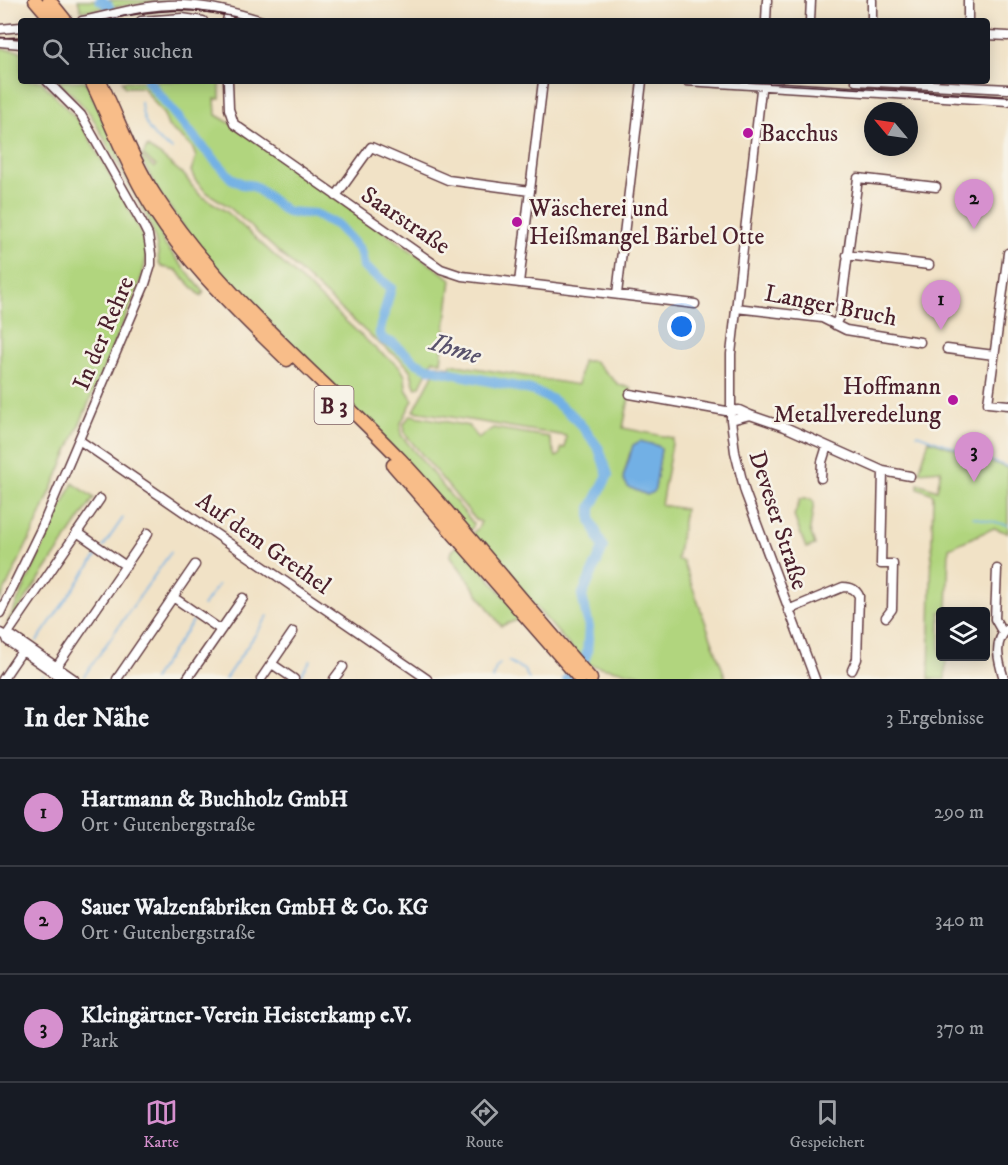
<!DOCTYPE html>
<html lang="de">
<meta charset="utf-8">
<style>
body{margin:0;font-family:"IM FELL DW Pica",serif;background:#20242c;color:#f1f3f6}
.controls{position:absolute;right:18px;bottom:18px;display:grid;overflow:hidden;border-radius:6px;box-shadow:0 3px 15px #0003}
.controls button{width:54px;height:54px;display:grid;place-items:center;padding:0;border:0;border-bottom:2px solid #363941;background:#171b24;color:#f1f3f6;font:30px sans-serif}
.compass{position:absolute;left:864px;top:102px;width:54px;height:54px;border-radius:50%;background:#171b24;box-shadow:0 3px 15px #0003;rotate:299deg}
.you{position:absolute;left:682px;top:327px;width:21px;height:21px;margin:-15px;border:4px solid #fff;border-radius:50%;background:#1a73e8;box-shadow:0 0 0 9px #1a73e833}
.badge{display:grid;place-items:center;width:39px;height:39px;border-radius:50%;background:#d690ce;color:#111;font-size:20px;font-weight:700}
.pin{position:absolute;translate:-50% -50px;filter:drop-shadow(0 2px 3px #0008)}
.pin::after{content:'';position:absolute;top:32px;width:21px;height:18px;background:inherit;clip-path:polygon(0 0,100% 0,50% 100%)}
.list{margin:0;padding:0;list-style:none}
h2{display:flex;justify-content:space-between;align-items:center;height:78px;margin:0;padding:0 24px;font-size:26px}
h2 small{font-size:20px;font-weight:400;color:#9ea1a6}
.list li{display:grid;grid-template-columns:39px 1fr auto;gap:18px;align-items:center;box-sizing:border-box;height:108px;padding:0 24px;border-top:2px solid #363941}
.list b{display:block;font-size:22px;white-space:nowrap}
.list p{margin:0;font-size:20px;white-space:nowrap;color:#9ea1a6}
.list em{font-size:20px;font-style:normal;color:#9ea1a6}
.icon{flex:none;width:33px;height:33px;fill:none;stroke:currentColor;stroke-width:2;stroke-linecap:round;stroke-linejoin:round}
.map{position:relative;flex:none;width:1008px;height:679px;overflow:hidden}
.search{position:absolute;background:#171b24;box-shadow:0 3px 15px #0003;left:18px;right:18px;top:18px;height:66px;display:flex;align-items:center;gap:15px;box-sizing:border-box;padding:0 21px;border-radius:6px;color:#9ea1a6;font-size:22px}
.sheet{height:402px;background:#171b24}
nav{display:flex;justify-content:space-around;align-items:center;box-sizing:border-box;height:84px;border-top:2px solid #363941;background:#171b24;font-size:16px;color:#9ea1a6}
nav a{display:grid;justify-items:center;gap:3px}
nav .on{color:#d690ce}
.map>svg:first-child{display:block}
.green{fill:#b1d57e;stroke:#7e7a54;stroke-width:1.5;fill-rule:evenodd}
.water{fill:#72b0e5;stroke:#5e6888;stroke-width:1.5}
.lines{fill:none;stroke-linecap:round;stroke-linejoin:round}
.stream{stroke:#72b0e5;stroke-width:1.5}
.river{stroke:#72b0e5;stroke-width:10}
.minor-casing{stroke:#633c42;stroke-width:11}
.highway-casing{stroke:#633c42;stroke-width:15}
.minor{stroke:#fff;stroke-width:8}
.highway{stroke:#f8bd89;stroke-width:12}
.tram{stroke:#4a1f2b;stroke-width:1.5}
.poi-dot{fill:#b5179e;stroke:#f7f3e8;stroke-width:2}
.labels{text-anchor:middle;stroke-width:5;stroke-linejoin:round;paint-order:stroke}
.shield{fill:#f7f3e8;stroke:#7e5f64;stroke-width:1.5}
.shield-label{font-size:22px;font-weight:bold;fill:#4a1f2b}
.poi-label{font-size:24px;fill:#4a1f2b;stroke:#f7f3e8;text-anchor:start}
.street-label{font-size:24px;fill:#4a1f2b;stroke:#f7f3e8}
.water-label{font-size:26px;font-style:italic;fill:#58526c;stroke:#f7f3e8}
</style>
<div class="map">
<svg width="1008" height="679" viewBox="0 0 1008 679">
<rect width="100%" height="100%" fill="#f7f3e8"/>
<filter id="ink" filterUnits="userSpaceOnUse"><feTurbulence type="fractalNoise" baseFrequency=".0167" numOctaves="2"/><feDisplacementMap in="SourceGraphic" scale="12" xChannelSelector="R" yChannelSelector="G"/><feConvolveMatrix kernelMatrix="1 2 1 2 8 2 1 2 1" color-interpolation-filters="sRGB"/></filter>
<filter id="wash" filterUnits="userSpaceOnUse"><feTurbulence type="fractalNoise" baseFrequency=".008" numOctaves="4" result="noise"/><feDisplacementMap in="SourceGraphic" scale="24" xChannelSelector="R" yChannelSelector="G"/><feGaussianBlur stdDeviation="1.35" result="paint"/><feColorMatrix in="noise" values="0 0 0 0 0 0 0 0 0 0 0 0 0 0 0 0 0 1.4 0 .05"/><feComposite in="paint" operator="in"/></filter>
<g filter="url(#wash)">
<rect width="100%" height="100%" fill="#f1e2c6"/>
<!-- green -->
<path class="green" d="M78,0H169L81,11Z
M0,49L21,51V81H41L82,125L136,222C151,252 147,265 135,295L35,528L0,600Z
M57,81H85L122,160L120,163L159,229L164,244L204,292L201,296L176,270L162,267L159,264C158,246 155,232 146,215L91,115L74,96Z
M122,81H147L207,154L208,152L151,81H220V99H215L216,115L230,123L451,279L441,362L433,360L420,386L416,388C412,382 413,375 410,370C402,358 387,350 376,341L228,206L206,192L195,180L191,171L196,157L192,147L168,126L164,115L143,87H125Z
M147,147L160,155L185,176L192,186L200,195L226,211L377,350L400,367L405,376L406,389L413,400L401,423V435L473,523V527L469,531L201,251L158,191L138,153L154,168L156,166L143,155Z
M582,361H594L619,385L631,388L623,428L673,438L661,505L685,509L677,560L683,561L726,679H664L590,665L588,667L472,534L478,528L481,522L476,520L405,434L404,423L411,415L469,426L478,439L493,428L549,437L556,457L560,455L561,448H565L566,436L414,411L435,371C469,380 518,383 548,400C562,407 573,420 584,430L585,427L574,415L552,397L530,388L436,369L437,365L450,367L451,364L578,385ZM661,449L655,489L647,495L628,487L623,478L630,453Z
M929,440L1008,468V533L994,528L949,548L947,611L940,612V656L946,657L945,679H929L933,494L918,488V483L937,490L941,470L919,472Z
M73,483L94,498L8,625L7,624Z
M800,499H811L814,502L810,530L815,545L806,548L794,516Z
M460,544L523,618L501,626L451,556L452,551Z"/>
<!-- water -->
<path class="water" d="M640,441L658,446L661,449L655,489L652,493L647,495L628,487L623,478L633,445Z"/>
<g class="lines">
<!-- stream -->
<path class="stream" d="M141,102C142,124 152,139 172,149
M917,434L1008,467
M973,517L1008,525
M103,547L123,518
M203,606L218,585
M114,633L171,552
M37,641L100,551
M508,661L524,670L529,679
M84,676L113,635
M300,676L311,660
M40,679L43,675
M153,679L193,621
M225,679L268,616
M493,679L496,667L500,664"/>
<!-- river -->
<path class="river" d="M100,0L108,5L114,21
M148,81L193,136L231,178L242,184L254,186L287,212L315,214L337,225L360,250L364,267L391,288L380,329V335L384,340L394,344L417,363L428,368L531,390L551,399L573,416L585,430L599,449L608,475L591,508V520L603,548L582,596L589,627L587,653L584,661L567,679"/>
</g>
</g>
<g filter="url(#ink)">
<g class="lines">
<!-- minor casing -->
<g class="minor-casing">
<path id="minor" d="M82,21C116,14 149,3 184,5C210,6 237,13 262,21
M141,21L182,18L203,21
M227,21L229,12
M766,21L767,0
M810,21L811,0
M872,21V0
M968,21V0
M0,29L21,27
M987,35L1008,36
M0,42L21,44
M228,81L229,109L234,124L441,269L462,276L695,304
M686,81L1008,101
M762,81L731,354V420L735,452L745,492L815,679
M856,81L1008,89
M336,196L371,147L448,180L530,191
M1008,253L988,403L1008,405
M847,255L929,265
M519,283L543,81
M617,294L642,81
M736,308L822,318L846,330L920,342
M835,325L840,315L858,178L936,187
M947,349L994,355
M630,394L726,411L739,410L750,415L731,420
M750,415L785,427L883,471L910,476
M79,440L427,679
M883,471L881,564H893L892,609L886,617
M821,478L822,462L827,446
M77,532L126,566
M997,569L995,619L1003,633
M173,597L221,630
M788,610L843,587C851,587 856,589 859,596L857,659L852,670
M0,613L41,529L145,284L151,265V254L148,235L142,223L81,115L47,81
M0,633L6,636L100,499
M272,664L294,679
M53,672L148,533
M3,679L22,651
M63,679L8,641L6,636H12L74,679
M117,679L195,565
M187,679L243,598
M261,679L293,632
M334,679L343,667
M1004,679C999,663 992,641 1008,629"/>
</g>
<!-- highway casing -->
<g class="highway-casing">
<path id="highway" d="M35,0L53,21
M49,0L66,21
M91,81C110,120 124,160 146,197C182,260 236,310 287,360
M100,81C119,119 132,160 155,195C221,297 318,373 401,460C467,531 527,607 591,679
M393,465L580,679"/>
</g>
<!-- minor -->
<use href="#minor" class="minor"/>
<!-- highway -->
<use href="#highway" class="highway"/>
<!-- tram -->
<path class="tram" d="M101,21C153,9 198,5 250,21
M0,38L21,37
M729,81L1008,97"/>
</g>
</g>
<!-- markers -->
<g class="poi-dot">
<circle cx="748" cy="133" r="6"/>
<circle cx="517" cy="222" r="6"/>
<circle cx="953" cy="400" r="6"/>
</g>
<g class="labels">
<!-- shield labels -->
<rect class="shield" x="314.5" y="386" width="39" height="38" rx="4.5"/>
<g class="shield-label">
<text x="334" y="413">B 3</text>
</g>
<!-- poi labels -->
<g class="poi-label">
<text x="760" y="141">Bacchus</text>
<text x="529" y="216">Wäscherei und<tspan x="529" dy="28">Heißmangel Bärbel Otte</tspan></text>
<text x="941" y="394" text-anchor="end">Hoffmann<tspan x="941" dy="28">Metallveredelung</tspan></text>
</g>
<!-- street labels -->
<g class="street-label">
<text transform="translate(406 220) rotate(34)" y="8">Saarstraße</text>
<text transform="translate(831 305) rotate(11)" y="8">Langer Bruch</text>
<text transform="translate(103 333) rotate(-67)" y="8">In der Rehre</text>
<text transform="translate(779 520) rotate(72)" y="8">Deveser Straße</text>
<text transform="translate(264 543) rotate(35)" y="8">Auf dem Grethel</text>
</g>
<!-- water labels -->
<g class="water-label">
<text transform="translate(456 348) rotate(17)" y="9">Ihme</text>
</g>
</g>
</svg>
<div class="controls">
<button><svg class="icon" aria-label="layers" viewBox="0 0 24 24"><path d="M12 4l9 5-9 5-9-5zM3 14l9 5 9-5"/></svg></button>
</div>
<svg class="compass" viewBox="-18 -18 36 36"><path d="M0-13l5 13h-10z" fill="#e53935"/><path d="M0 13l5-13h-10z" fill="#9ea1a6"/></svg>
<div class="you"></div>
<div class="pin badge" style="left:941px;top:330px">1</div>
<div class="pin badge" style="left:974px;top:229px">2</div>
<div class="pin badge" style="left:974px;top:482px">3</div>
<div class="search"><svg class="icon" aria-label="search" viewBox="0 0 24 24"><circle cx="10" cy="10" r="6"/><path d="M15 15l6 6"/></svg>Hier suchen</div>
</div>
<section class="sheet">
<h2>In der Nähe<small>3 Ergebnisse</small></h2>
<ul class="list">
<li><span class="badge">1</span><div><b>Hartmann &amp; Buchholz GmbH</b><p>Ort · Gutenbergstraße</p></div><em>290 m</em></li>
<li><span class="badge">2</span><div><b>Sauer Walzenfabriken GmbH &amp; Co. KG</b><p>Ort · Gutenbergstraße</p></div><em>340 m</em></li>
<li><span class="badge">3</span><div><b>Kleingärtner-Verein Heisterkamp e.V.</b><p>Park</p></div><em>370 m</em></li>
</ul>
</section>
<nav>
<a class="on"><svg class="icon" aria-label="map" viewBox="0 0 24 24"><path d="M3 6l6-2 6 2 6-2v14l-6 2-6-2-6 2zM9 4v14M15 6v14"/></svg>Karte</a>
<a><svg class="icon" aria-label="directions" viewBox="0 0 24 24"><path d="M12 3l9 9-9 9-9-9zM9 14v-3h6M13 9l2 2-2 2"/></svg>Route</a>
<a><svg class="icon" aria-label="saved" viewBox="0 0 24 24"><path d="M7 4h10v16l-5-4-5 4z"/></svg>Gespeichert</a>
</nav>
